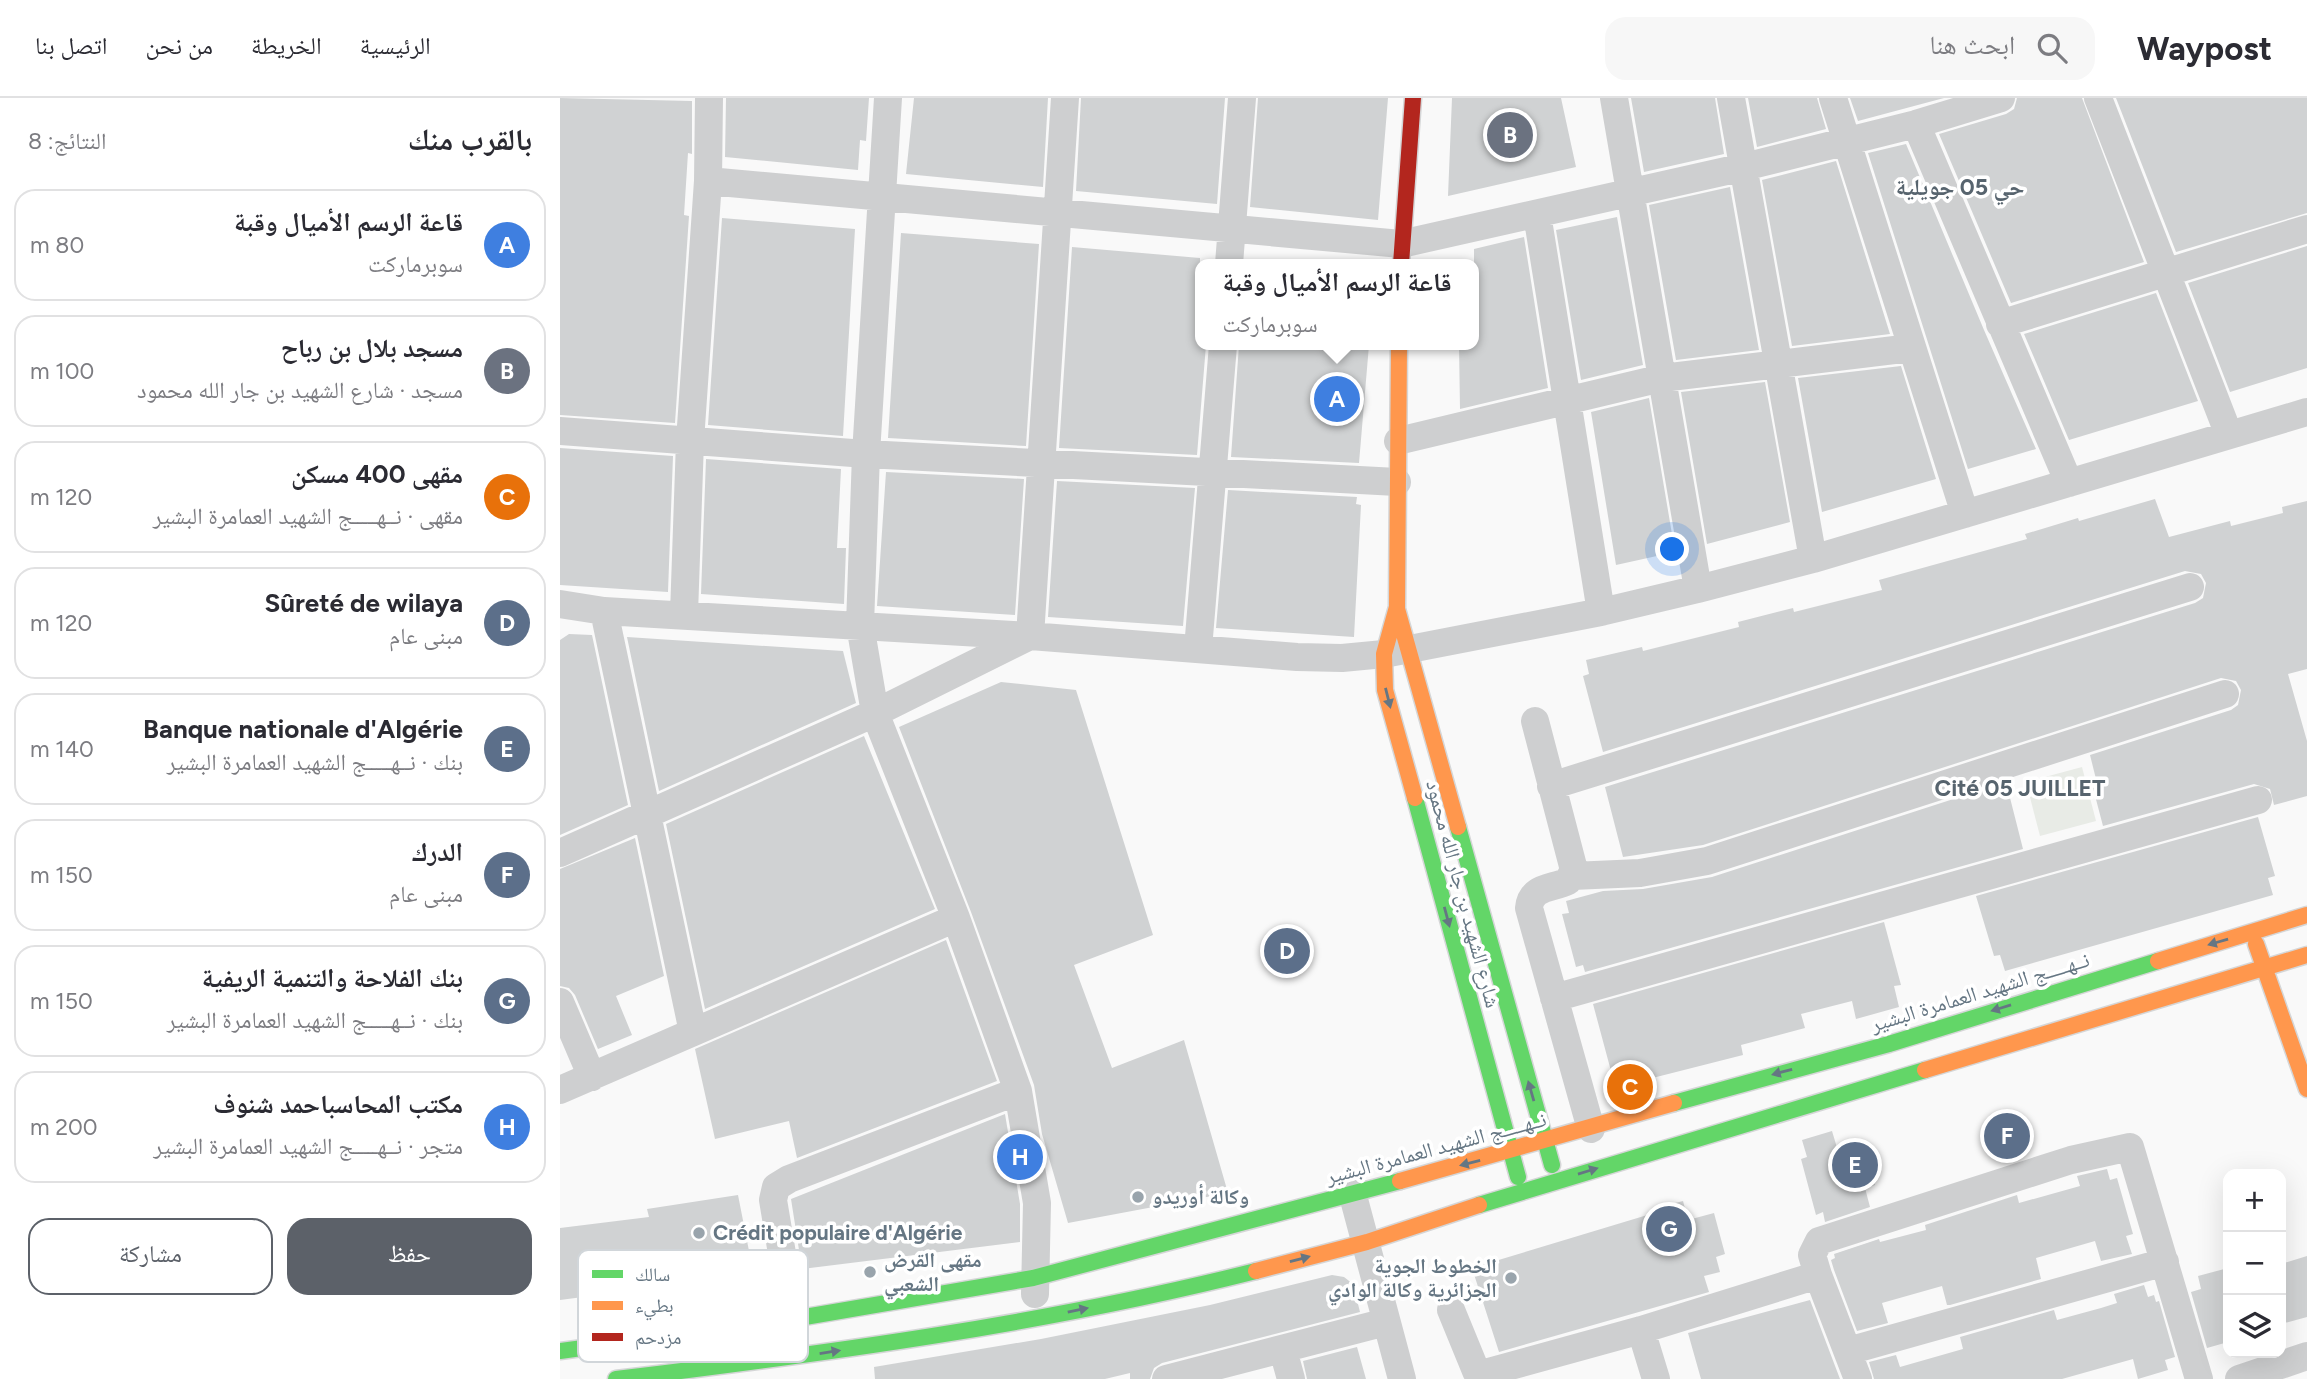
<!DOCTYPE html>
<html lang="ar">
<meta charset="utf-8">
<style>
body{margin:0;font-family:Figtree,"Noto Naskh Arabic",sans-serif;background:#f7f7f7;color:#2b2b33;direction:rtl}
.controls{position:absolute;right:21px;bottom:21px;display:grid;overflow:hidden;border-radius:14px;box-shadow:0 7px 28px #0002}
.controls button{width:63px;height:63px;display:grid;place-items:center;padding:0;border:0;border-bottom:2px solid #e1e1e2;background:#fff;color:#2b2b33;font:35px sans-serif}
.you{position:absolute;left:1113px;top:452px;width:24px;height:24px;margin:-18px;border:5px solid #fff;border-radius:50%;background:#1a73e8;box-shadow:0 0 0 10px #1a73e833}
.badge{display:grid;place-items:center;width:46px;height:46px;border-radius:50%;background:#5c6169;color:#fff;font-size:23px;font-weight:700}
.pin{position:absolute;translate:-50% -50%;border:4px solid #fff;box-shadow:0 2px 7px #0006}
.popup{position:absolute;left:635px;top:161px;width:284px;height:91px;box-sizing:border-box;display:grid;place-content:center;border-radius:14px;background:#fff;filter:drop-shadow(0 2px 5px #0005);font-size:23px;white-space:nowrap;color:#7c7c81}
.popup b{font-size:26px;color:#2b2b33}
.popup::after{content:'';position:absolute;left:50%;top:100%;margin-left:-14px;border:14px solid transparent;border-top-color:#fff}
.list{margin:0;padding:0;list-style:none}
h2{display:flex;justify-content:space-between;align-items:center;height:91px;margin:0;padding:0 28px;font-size:30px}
h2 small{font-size:23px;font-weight:400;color:#7c7c81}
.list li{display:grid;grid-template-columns:46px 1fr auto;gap:21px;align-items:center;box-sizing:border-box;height:112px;margin:0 14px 14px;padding:0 14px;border:2px solid #e1e1e2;border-radius:21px}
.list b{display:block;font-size:26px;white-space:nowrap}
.list p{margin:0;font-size:23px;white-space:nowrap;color:#7c7c81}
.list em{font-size:23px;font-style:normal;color:#7c7c81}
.actions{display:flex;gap:14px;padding:21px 28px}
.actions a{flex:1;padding:16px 0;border:2px solid #5c6169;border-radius:21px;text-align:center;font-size:24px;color:#5c6169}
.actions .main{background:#5c6169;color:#fff}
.icon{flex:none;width:38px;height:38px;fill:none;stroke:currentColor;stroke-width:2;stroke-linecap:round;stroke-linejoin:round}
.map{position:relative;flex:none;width:1747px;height:1281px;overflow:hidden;direction:ltr}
header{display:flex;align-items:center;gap:42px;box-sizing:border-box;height:98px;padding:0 35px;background:#fff;border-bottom:2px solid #e1e1e2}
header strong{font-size:33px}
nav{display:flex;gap:38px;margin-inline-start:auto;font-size:24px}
.search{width:490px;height:63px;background:#f7f7f7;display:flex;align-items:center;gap:18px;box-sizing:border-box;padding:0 24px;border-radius:21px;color:#7c7c81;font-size:26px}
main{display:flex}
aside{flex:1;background:#fff}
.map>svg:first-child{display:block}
.green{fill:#e8ebe6}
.building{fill:#d0d2d3}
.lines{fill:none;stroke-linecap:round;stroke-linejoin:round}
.fast-casing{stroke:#d5d6d7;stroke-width:19}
.slow-casing{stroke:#d5d6d7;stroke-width:19}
.jam-casing{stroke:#d5d6d7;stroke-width:19}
.street{stroke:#cecfd0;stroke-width:28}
.fast{stroke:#63d668;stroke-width:16}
.slow{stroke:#ff974d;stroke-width:16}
.jam{stroke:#b3261e;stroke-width:16}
.oneway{fill:#657683}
.poi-dot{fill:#99a4ac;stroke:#fff;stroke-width:2.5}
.labels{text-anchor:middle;stroke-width:7;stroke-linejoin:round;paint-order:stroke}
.street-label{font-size:21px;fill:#657683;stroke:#fff}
.poi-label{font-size:21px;font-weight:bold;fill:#657683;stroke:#fff;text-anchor:start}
.neighbourhood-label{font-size:23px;font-weight:bold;fill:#57646e;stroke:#fff}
.key{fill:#fff;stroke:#d1d6da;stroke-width:2}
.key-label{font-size:19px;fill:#657683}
</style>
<header>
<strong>Waypost</strong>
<div class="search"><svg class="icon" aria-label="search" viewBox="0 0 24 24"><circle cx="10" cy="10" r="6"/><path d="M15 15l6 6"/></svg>ابحث هنا</div>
<nav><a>الرئيسية</a><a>الخريطة</a><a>من نحن</a><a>اتصل بنا</a></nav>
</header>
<main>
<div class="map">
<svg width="1747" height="1281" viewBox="0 0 1747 1281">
<rect width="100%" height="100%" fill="#f9f9f9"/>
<!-- green -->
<path class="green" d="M1522,669L1536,723L1480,738L1466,684Z"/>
<!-- building -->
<path class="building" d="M0,0L132,3V56L128,55L124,117L129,118L115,325L0,317Z
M166,0H309L306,43L300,42L298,72L165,59Z
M354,0H488L483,89L346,76Z
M521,0H665L657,106L516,93Z
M698,0H828L818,122L690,109Z
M892,0H1001L1016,69L888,98Z
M1071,0H1155L1164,56L1084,74Z
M1188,0H1257L1266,31L1197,49Z
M1290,0H1384L1298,23Z
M1457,0H1522L1584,164L1451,205L1379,36L1446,16L1454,11Z
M1556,0H1747V115L1616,154Z
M1346,46L1424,232L1476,351L1408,371L1308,55Z
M1276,63L1330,236L1232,248L1202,82Z
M1170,89L1199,252L1116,262L1089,107Z
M1057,119L1083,267L1021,282L996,132Z
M162,120L295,131L283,338L148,327Z
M341,135L479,146L466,348L328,340Z
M964,139L988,290L900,311L899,247H914V151Z
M1747,148V270L1670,294L1628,185Z
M512,149L640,160V247H646L637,357L499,350Z
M1596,195L1638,303L1509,342L1464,236Z
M679,247H809L799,365L671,359Z
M1341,268L1376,381L1262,414L1238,280Z
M1205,284L1230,424L1147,446L1121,294Z
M1089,300L1115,454L1056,467L1031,314Z
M0,350L113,358L108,494L0,487Z
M146,361L281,371L277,450H286L284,506L141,496Z
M326,374L464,381L455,517L317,508Z
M497,383L635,390L623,528L488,519Z
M668,392L797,399L796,406L801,407L794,539L656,530Z
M1595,401L1609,439L1670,423L1671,428L1723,415L1722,409L1747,403V571L1728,576L1747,643V698L1714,707L1710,691L1694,686L1543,728L1533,690L1538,689L1530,657L1671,612L1678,607L1681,592L1676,583L1661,580L1143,747L1063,759L1045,689L1635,505L1643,500L1646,485L1641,476L1625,473L1043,654L1023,578L1029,576L1026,562L1082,549L1083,553L1179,529L1178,524L1233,510L1234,514L1322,492L1319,482L1467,441L1465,436L1518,420L1519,423Z
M9,536L32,537L68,707L0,737V542Z
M67,539L283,553L296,605L99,693Z
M441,584L516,592L593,837L514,867L552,970L624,942L668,1095L508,1125L482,1036L474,987L411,814L339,629Z
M304,638L375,811L145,911L106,726Z
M1446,684L1463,751L1025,874L1023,867L1016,869L1002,816L1009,815L1006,803L1043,793L1083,791L1152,779Z
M1698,719L1715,778L1708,780L1713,797L1445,873L1440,857L1434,858L1416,798Z
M75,740L104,878L56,898L72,937L38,951L15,897L9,890L0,888V771Z
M1324,824L1341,887L1334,888L1339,909L1296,921L1292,903L1241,916L1245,930L1181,947L1183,957L1061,988L1057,971L1051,973L1033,906Z
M386,842L437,983L237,1060L229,1023L155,1041L135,951Z
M445,1016L460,1106V1144L242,1171L231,1101Z
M1272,1033L1278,1053L1303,1046L1315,1087L1305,1090L1310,1109L1265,1124L1263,1114L1256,1117L1241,1061L1247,1059L1242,1042Z
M1547,1071L1550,1082L1557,1080L1573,1136L1566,1138L1572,1156L1541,1163L1535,1143L1476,1160L1481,1181L1390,1207H1387L1382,1188L1322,1205L1328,1225L1297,1233L1274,1172L1271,1162L1275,1160L1274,1156L1319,1141L1320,1144L1366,1132L1365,1127L1457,1097L1459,1105L1520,1088L1517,1078Z
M178,1097L190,1158L100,1171L107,1188L0,1202V1130L89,1119L87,1111Z
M1123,1103L1128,1122L1154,1115L1165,1156L1156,1159L1160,1174L1144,1178L1149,1194L939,1254L912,1170L1094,1115L1093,1111Z
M1747,1158V1219L1721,1226V1166Z
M1668,1170V1244L1647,1250L1631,1194L1641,1191L1638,1178Z
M772,1177L784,1179L793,1186L800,1214L602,1265L594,1270L590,1281H570V1275L545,1281H315L314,1269L481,1241L650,1207Z
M1584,1187L1588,1199L1594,1197L1596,1204L1599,1203L1615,1259L1605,1262L1608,1272L1578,1281L1573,1261L1502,1281H1314L1309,1264L1336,1257L1340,1269L1403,1251L1400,1239L1494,1212L1497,1222L1541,1210L1557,1205L1554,1196Z
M1250,1202L1280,1281H1141L1128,1235Z
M797,1249L806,1281H747L743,1263Z"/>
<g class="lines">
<!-- fast casing -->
<g class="fast-casing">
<path id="fast" d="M855,700L958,1079
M898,729L992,1067
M1114,1005L1329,946L1598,863
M919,1107L1365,972
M0,1253L233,1221L473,1180L840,1083
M56,1281C270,1255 486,1226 696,1173"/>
</g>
<!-- slow casing -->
<g class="slow-casing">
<path id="slow" d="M839,247L837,509L824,556L825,592L855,700
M837,511L898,729
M1696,846L1747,991
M1598,863L1747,817
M1365,972L1747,857
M840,1083L1114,1005
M696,1173L807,1144L919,1107"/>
</g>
<!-- jam casing -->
<g class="jam-casing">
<path id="jam" d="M841,166L853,0"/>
</g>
<!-- street -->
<path class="street" d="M328,0L306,356L300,527L315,615L396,820L458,993L477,1105L475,1196
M1054,0L1138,491
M1171,0L1253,461
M1273,0L1405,416
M1538,0L1669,337
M1356,26L1509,385
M148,83L841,146L1184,69L1356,26L1441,0
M977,116L1041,514
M669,166L682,0
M1440,226L1747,131
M0,333L306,356L837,384
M838,343L1102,280L1351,250
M0,506L44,513L470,538L737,559L782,560L824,556L1041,514L1138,491L1253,461L1747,314
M44,513L133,934
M124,516L130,343L148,83L149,0
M638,551L663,247
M975,623L1014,772L1008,783C992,791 971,788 969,810L1031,1031
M991,688L1630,489
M0,755L315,615L470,538L505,0
M1012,778L1080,775L1147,763L1665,596
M994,900L1698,702
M0,904L32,979
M0,992L396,820
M792,1094L842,1281
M1258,1177L1252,1157L1259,1143L1511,1062L1570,1049L1639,1281
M891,1212L916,1273L925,1275L1081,1232L1258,1177L1298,1281
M233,1221L213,1102L216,1089L229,1081L458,993
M1081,1232L1096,1281
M723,1252L731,1281
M1288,1253L1605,1164
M606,1281L826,1224
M1679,1281L1747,1258"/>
<!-- fast -->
<use href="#fast" class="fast"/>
<!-- slow -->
<use href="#slow" class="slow"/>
<!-- jam -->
<use href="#jam" class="jam"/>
</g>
<!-- one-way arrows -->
<defs><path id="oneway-solid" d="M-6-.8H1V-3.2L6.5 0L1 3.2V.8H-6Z" transform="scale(1.75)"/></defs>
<g class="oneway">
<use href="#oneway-solid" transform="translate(828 600) rotate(76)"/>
<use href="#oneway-solid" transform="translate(887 819) rotate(75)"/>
<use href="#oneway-solid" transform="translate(1658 844) rotate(164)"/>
<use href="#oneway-solid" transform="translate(1441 910) rotate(163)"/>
<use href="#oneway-solid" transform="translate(1222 974) rotate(165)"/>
<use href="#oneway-solid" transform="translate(971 993) rotate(-106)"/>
<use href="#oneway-solid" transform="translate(910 1065) rotate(166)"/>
<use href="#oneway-solid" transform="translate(1028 1073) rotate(-17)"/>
<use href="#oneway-solid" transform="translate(740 1161) rotate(-15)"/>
<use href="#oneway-solid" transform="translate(518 1212) rotate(-12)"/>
<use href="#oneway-solid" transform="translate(270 1254) rotate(-9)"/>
</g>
<!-- markers -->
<g class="poi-dot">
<circle cx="578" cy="1099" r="7"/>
<circle cx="139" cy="1135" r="7"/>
<circle cx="310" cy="1174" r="7"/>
<circle cx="951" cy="1180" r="7"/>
</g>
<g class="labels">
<!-- street labels -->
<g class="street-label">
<text transform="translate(903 796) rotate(75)" y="7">شارع الشهيد بن جار الله محمود</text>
<text transform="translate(1420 894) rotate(-17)" y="7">نــهـــــج الشهيد العمامرة البشير</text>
<text transform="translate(876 1050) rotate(-15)" y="7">نــهـــــج الشهيد العمامرة البشير</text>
</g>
<!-- poi labels -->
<g class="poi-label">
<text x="592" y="1106">وكالة أوريدو</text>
<text x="153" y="1142">Crédit populaire d'Algérie</text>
<text x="324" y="1169">مقهى القرض<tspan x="324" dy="24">الشعبي</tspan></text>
<text x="937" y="1175" text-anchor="end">الخطوط الجوية<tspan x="937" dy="24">الجزائرية وكالة الوادي</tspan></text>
</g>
<!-- neighbourhood labels -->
<g class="neighbourhood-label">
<text x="1400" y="97">حي 05 جويلية</text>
<text x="1460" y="698">Cité 05 JUILLET</text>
</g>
</g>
<!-- legend -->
<rect x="18" y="1152" width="230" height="112" rx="10" class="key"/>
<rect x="32" y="1172" width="31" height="8" fill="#63d668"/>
<rect x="32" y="1203" width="31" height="9" fill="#ff974d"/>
<rect x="32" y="1235" width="31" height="8" fill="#b3261e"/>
<g class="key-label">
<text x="75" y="1183">سالك</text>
<text x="75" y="1214">بطيء</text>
<text x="75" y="1246">مزدحم</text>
</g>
</svg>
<div class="controls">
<button>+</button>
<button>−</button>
<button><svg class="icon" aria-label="layers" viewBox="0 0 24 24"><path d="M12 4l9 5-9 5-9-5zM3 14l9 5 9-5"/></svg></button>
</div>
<div class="you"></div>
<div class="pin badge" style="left:777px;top:301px;background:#3f7fe0">A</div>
<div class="popup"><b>قاعة الرسم الأميال وقبة</b>سوبرماركت</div>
<div class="pin badge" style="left:950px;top:37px;background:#6b7280">B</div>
<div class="pin badge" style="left:1070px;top:989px;background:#e8710a">C</div>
<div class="pin badge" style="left:727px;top:853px;background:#5c6f8a">D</div>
<div class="pin badge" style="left:1295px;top:1067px;background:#5c6f8a">E</div>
<div class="pin badge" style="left:1447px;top:1038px;background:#5c6f8a">F</div>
<div class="pin badge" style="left:1109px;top:1131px;background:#5c6f8a">G</div>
<div class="pin badge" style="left:460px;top:1059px;background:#3f7fe0">H</div>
</div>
<aside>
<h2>بالقرب منك<small>النتائج: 8</small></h2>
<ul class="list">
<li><span class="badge" style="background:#3f7fe0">A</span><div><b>قاعة الرسم الأميال وقبة</b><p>سوبرماركت</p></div><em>80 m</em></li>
<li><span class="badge" style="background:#6b7280">B</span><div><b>مسجد بلال بن رباح</b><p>مسجد · شارع الشهيد بن جار الله محمود</p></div><em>100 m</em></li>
<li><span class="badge" style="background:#e8710a">C</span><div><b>مقهى 400 مسكن</b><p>مقهى · نــهـــــج الشهيد العمامرة البشير</p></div><em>120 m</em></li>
<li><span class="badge" style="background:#5c6f8a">D</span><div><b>Sûreté de wilaya</b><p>مبنى عام</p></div><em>120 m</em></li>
<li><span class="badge" style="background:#5c6f8a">E</span><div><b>Banque nationale d'Algérie</b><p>بنك · نــهـــــج الشهيد العمامرة البشير</p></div><em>140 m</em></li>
<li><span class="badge" style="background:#5c6f8a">F</span><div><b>الدرك</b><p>مبنى عام</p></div><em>150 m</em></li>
<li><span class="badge" style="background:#5c6f8a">G</span><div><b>بنك الفلاحة والتنمية الريفية</b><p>بنك · نــهـــــج الشهيد العمامرة البشير</p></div><em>150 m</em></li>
<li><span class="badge" style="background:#3f7fe0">H</span><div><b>مكتب المحاسباحمد شنوف</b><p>متجر · نــهـــــج الشهيد العمامرة البشير</p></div><em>200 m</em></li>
</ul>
<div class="actions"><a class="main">حفظ</a><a>مشاركة</a></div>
</aside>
</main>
